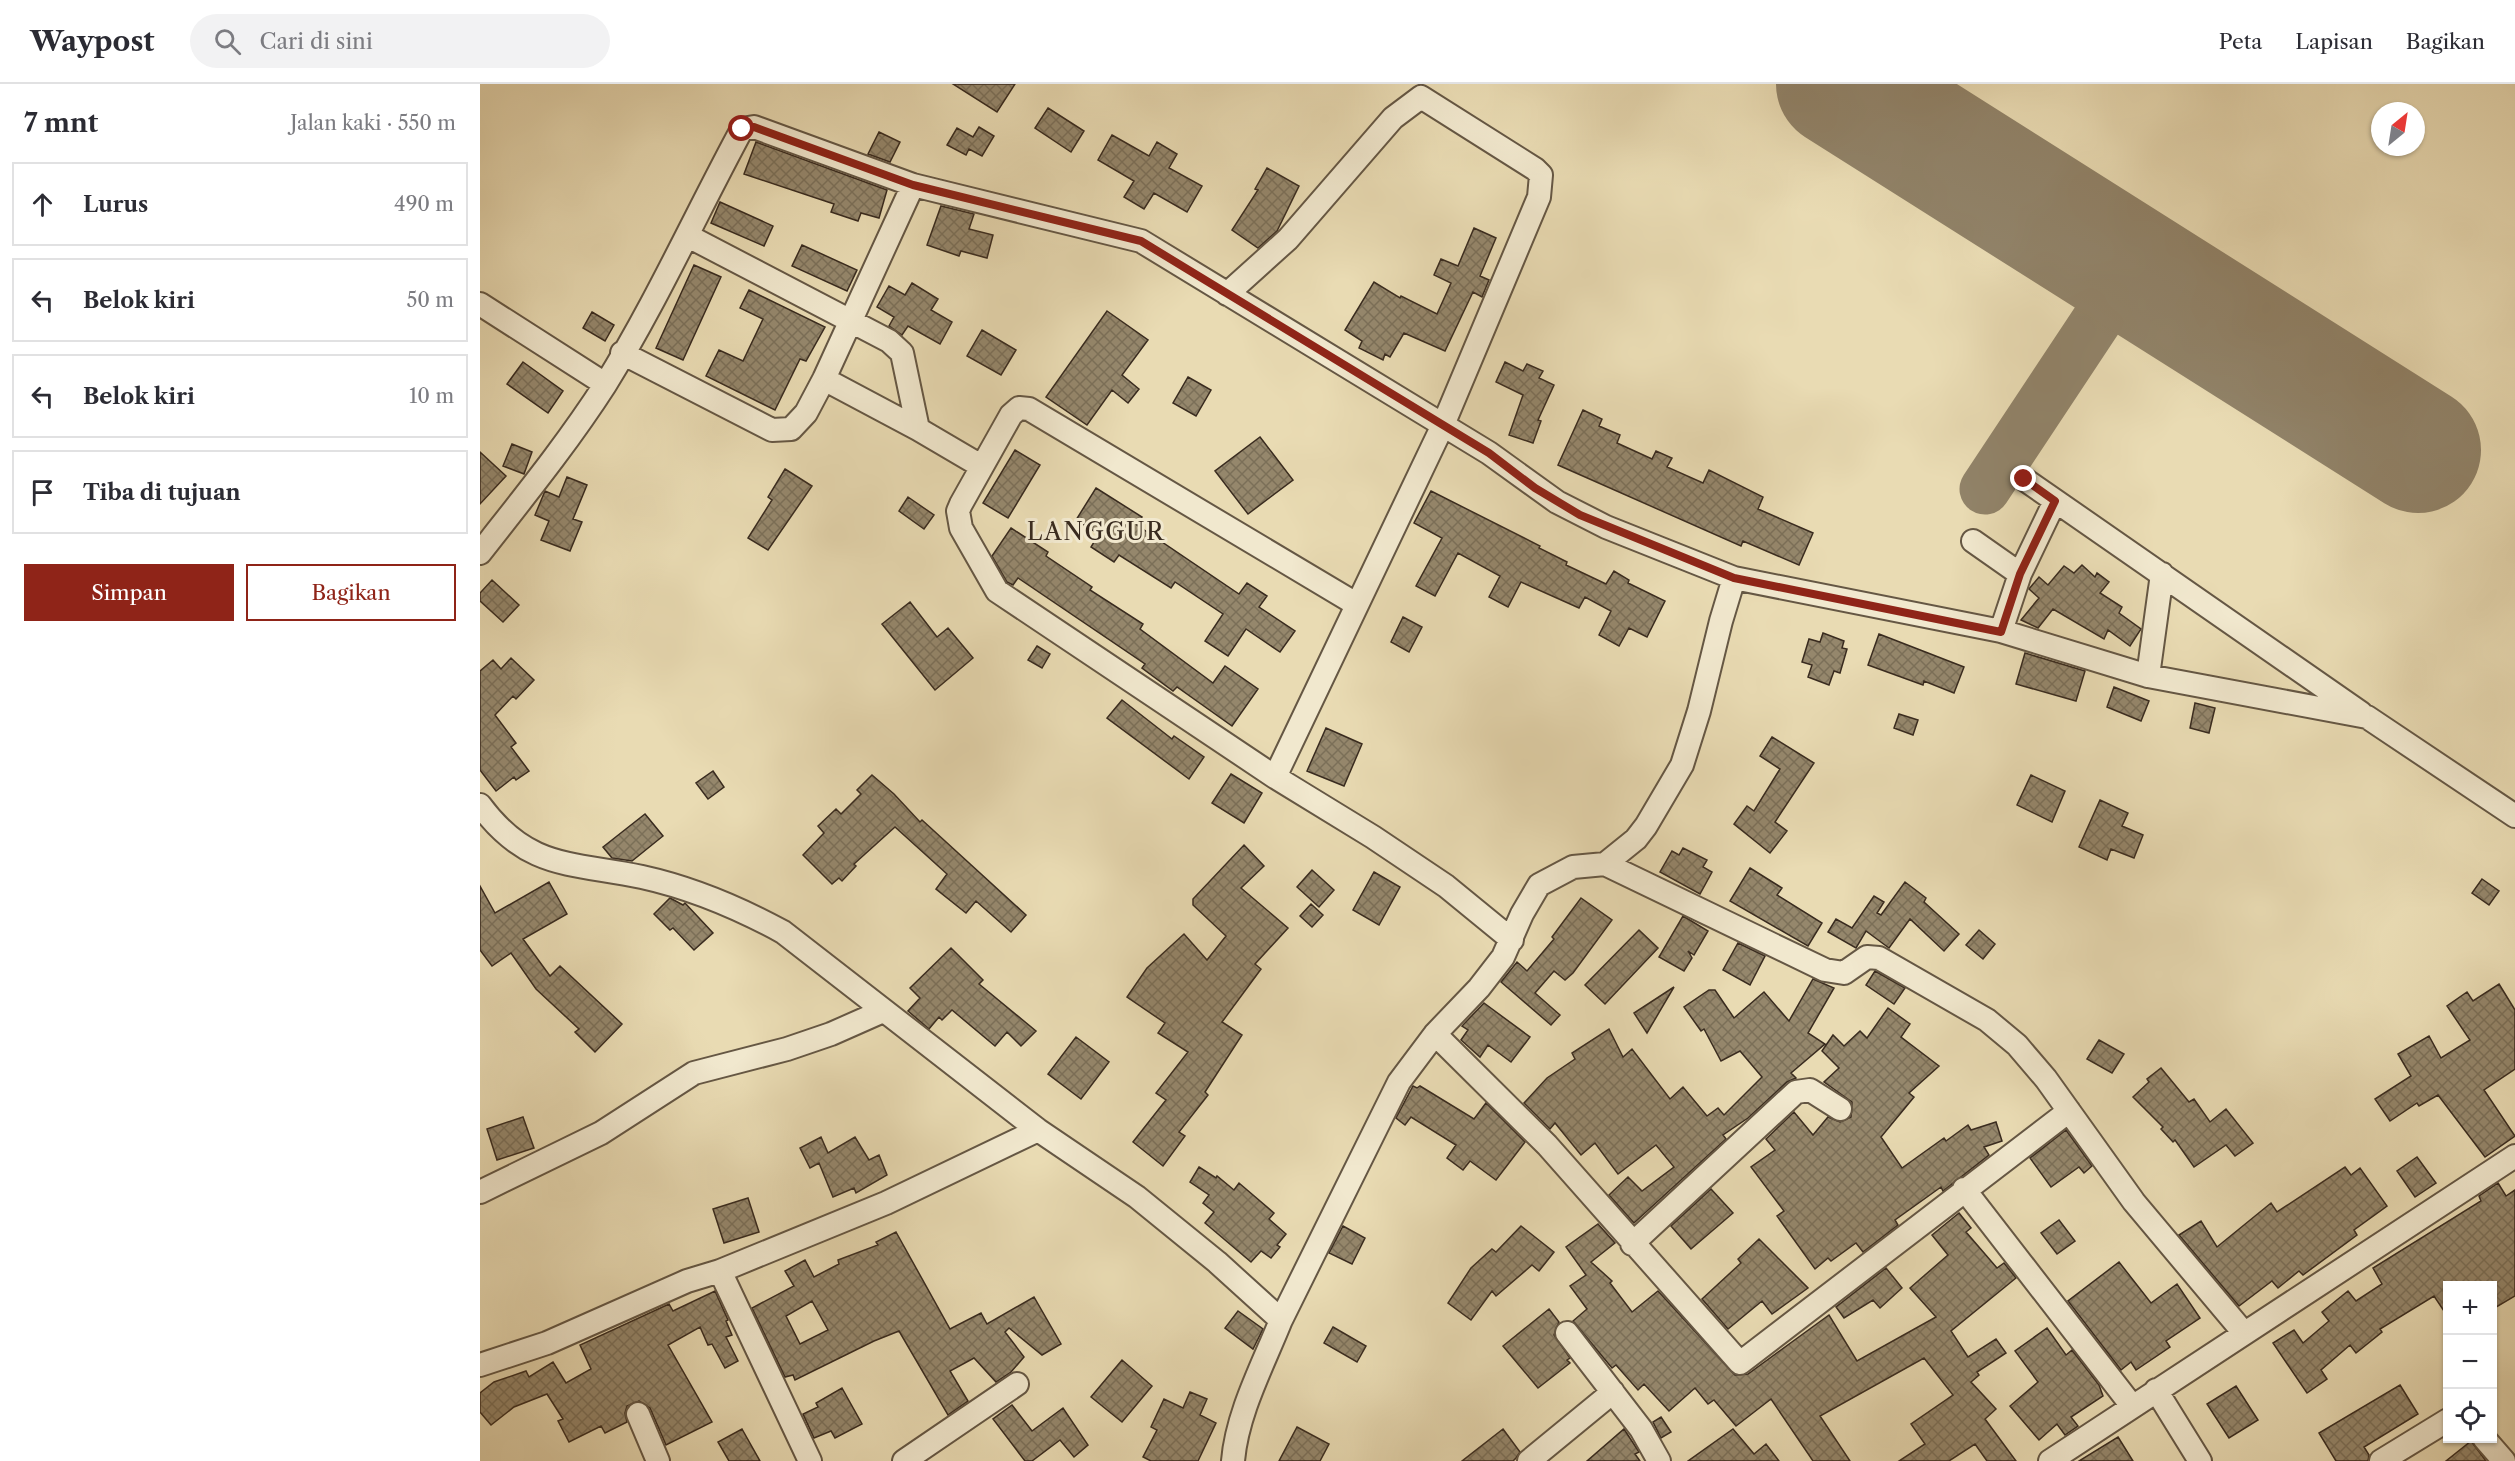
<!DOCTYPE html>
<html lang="id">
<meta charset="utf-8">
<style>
body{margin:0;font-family:"Libre Caslon Text",serif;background:#f2f2f3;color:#2b2b33}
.controls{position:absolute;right:18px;bottom:18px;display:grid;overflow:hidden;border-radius:0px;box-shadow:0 2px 4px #0004}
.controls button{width:54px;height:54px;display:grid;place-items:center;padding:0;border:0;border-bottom:2px solid #e1e1e2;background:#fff;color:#2b2b33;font:30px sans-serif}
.compass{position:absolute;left:1891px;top:18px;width:54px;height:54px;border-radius:50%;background:#fff;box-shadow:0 2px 4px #0004;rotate:30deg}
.stop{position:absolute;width:18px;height:18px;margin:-14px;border:4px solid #8f2418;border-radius:50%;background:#fff}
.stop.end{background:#8f2418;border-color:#fff;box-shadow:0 2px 6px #0008}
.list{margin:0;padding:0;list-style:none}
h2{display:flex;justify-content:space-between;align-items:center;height:78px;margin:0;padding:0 24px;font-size:26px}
h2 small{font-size:20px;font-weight:400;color:#7c7c81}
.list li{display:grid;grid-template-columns:39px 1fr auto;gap:18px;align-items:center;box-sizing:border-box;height:84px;margin:0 12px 12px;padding:0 12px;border:2px solid #e1e1e2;border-radius:0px}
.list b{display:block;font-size:22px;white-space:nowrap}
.list em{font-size:20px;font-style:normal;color:#7c7c81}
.actions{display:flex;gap:12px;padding:18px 24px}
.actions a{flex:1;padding:14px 0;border:2px solid #8f2418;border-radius:0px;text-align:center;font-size:21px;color:#8f2418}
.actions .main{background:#8f2418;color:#fff}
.icon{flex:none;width:33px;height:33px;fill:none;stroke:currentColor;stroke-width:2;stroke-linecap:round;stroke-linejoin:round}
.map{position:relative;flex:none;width:2035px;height:1377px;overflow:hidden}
header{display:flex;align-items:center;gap:36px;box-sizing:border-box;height:84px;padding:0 30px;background:#fff;border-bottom:2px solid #e1e1e2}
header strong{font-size:28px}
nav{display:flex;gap:33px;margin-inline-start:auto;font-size:21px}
.search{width:420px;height:54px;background:#f2f2f3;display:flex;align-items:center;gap:15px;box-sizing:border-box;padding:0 21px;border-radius:33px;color:#7c7c81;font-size:22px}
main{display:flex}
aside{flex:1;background:#fff}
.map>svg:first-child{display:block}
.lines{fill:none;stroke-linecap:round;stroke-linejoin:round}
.taxiway{stroke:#918369;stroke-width:51}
.runway{stroke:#918369;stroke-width:126}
.building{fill:url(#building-cross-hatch);stroke:#392b1f;stroke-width:1.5;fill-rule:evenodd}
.minor-casing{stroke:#655744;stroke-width:26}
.minor{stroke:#f1e8ce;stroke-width:22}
.route{stroke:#8f2418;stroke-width:8}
.labels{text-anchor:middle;stroke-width:6;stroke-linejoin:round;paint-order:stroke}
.quarter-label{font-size:24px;letter-spacing:1.5px;fill:#392b1f;stroke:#f1e8ce}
</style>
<header>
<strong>Waypost</strong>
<div class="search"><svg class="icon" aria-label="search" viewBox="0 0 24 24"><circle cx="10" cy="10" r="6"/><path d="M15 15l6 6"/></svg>Cari di sini</div>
<nav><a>Peta</a><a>Lapisan</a><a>Bagikan</a></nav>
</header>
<main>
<aside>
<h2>7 mnt<small>Jalan kaki · 550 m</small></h2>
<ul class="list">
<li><svg class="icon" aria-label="ahead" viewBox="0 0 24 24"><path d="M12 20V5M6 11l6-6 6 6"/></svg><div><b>Lurus</b></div><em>490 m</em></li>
<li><svg class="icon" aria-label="left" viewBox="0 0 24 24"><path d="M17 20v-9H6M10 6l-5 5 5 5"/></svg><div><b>Belok kiri</b></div><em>50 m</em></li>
<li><svg class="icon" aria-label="left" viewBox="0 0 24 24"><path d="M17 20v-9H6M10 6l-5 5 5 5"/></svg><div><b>Belok kiri</b></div><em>10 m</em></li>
<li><svg class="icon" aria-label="arrive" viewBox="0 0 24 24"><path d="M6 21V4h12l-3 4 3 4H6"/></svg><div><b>Tiba di tujuan</b></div></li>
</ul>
<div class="actions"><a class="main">Simpan</a><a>Bagikan</a></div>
</aside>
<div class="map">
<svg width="2035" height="1377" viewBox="0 0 2035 1377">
<defs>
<pattern id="building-cross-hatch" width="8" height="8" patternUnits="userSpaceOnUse" patternTransform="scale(1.5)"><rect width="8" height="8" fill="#95876c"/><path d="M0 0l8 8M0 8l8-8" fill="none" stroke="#7b6f58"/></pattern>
</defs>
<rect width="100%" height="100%" fill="#e9dbb3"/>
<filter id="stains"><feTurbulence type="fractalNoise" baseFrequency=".00333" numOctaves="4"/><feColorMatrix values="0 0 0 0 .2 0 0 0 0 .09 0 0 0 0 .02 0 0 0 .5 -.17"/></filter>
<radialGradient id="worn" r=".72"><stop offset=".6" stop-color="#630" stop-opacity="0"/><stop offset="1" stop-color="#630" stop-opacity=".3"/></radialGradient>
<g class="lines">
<!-- taxiway -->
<path class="taxiway" d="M1609,158C1627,189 1632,195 1621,230C1653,210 1666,211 1702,217
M1505,405L1621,230"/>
<!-- runway -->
<path class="runway" d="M1359,0L1938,366"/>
</g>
<!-- building -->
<path class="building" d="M473,0H535L517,28Z
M568,24L604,47L591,68L555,44Z
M499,43L514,52L502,72L489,65L486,71L467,61L477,44L493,53Z
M399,48L420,58L410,78L388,70Z
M632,51L669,72L677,58L697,70L689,84L722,102L707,128L674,109L664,125L644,113L654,97L618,76Z
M276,58L407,106L399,134L381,129L378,137L351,128L354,120L264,90Z
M787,84L819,102L797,147L778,164L752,146L778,106L775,105Z
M240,118L293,142L284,162L231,139Z
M461,122L494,130L489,145L513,151L507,174L481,167L479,172L447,161Z
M994,144L1016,154L1000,192L1009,196L1002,213L993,208L965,267L924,249L910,273L905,270L903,276L879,264L882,257L865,246L894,198L920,214L921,212L957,230L971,199L954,191L961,175L978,182Z
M322,161L377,186L367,207L312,182Z
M214,181L241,193L203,276L176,264Z
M432,199L458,215L451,226L472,238L460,260L428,242L422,251L409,242L414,233L397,223L409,202L425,211Z
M269,206L345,243L326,277L320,275L295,326L226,292L239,266L263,277L283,235L260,224Z
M627,227L668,256L642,291L659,305L648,319L632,306L607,341L566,313Z
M112,228L134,241L125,257L103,244Z
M502,246L536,266L521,291L487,272Z
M43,278L83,307L68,329L27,300Z
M1025,278L1043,287L1047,280L1063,287L1059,294L1074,301L1058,336L1061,337L1053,359L1029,351L1043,311L1016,298Z
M708,293L731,306L716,332L693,319Z
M1103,326L1122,335L1119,342L1140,351L1137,359L1172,375L1176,367L1192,374L1187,383L1223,399L1229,386L1283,413L1278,425L1333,449L1319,481L1263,457L1261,462L1078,381Z
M780,353L813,396L768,430L735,387Z
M32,360L52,368L44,390L23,382Z
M535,366L560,381L528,434L503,419Z
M0,368L26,392L0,420Z
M305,385L332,402L288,466L268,454L292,416L288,413Z
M87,393L107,401L93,435L102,438L90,467L61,456L69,437L55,431L65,407L79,413Z
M616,404L662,433L657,441L759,510L767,499L787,512L779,523L815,547L800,568L766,545L748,572L725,557L743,530L695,498L691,504L639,471L634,478L611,463L619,450L596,436Z
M951,407L1060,462L1059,464L1087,478L1086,481L1126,500L1134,487L1149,496L1148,499L1185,517L1167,553L1149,544L1139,562L1119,551L1131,527L1105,513L1099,524L1041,498L1028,523L1009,513L1020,492L978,469L955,512L936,502L962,454L934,439Z
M428,413L454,431L444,445L419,427Z
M531,444L568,468L566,472L612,503L610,506L663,540L660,545L733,599L745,582L778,605L752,642L697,603L693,607L662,584L665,580L538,494L533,501L527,498L512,472Z
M1602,481L1615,493L1617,489L1629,498L1620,509L1642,523L1639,529L1661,545L1650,562L1628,546L1624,555L1573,525L1558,544L1541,536L1559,514L1549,505L1559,493L1568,501L1584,482L1594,489Z
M12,496L39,521L23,538L0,517V509Z
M430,518L457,553L468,544L493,574L455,606L402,540Z
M923,533L942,543L929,568L911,558Z
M1343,549L1364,557L1362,564L1367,565L1360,589L1354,587L1349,601L1328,593L1332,581L1322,578L1329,555L1340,558Z
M1399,550L1484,583L1474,609L1444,597L1443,601L1388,581Z
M557,562L570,570L562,584L548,576Z
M1545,569L1605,587L1596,617L1536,600Z
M31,574L54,596L36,615L33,612L15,631L36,659L31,663L49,687L36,696L34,693L16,707L0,686V587L13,576L21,585Z
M1634,603L1669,617L1661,637L1627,623Z
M642,616L692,655L694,652L724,673L709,695L627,634Z
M1715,619L1735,624L1729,649L1710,644Z
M1419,630L1438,636L1433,651L1414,644Z
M846,644L882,660L864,702L827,687Z
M1292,653L1334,679L1295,738L1307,747L1290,769L1254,740L1267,722L1274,727L1300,685L1280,672Z
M233,687L244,703L228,715L216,699Z
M751,690L782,709L764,739L732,719Z
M392,691L414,710L440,738L442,736L546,831L531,848L496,817L486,829L456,805L467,790L415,743L374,780L376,782L362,797L359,794L352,800L323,771L344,749L338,742L356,725L361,730L381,710L377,706Z
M1551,691L1585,707L1572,738L1537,721Z
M1620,716L1648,729L1642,742L1663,751L1654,774L1631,765L1627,776L1599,763Z
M165,730L183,752L152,777L132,774L123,763Z
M764,761L784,782L761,804L808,844L775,880L781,885L742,938L762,951L725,1008L728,1011L699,1048L705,1052L683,1082L653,1058L686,1016L676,1009L708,968L678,949L685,939L647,913L667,884L704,850L727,876L746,852L713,821V815Z
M1203,764L1227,776L1223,783L1232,788L1220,810L1180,788L1192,767L1199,771Z
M1270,784L1302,804L1297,811L1342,839L1328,862L1250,817Z
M832,786L854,806L839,823L817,803Z
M894,788L920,803L899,841L873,826Z
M2002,795L2019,807L2009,821L1992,809Z
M69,798L87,830L43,855L70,892L80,882L142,940L115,968L95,948L99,945L56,905L31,869L12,882L0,866V802L15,829Z
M1425,798L1446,814L1444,818L1479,850L1464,867L1430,835L1409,864L1386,847L1376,864L1348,848L1356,835L1372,844L1394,812L1404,818L1397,829L1401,831Z
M190,814L203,821L205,819L233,849L214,866L193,844L190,846L174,830Z
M1101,814L1132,836L1093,889L1085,896L1074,887L1055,909L1080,931L1071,941L1021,898L1037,878L1047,887L1074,855L1072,853Z
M831,820L843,831L832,843L820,832Z
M1203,832L1228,847L1214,871L1208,867L1212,874L1204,887L1179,873Z
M1159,846L1178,864L1125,920L1105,901Z
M1499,846L1515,860L1503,875L1486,861Z
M1258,859L1285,872L1270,901L1243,886Z
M471,864L503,896L499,900L556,947L541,962L527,948L515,962L472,926L462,936L459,933L449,945L428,927L440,914L430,904Z
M1395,887L1425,904L1414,920L1386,901Z
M1333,895L1354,904L1328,949L1345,960L1311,989L1316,994L1307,998L1268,1034L1243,1051L1246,1055L1154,1139L1129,1111L1148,1093L1162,1107L1194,1083L1176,1061L1138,1090L1115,1059L1101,1071L1075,1039L1070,1045L1044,1019L1067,994L1095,975L1092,969L1129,945L1143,973L1152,965L1190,1015L1203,1003L1227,1032L1238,1024L1244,1031L1282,993L1260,967L1241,977L1224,945L1221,947L1204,923L1229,906H1235L1254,934L1284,908L1309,937Z
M2019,900L2035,926V985L2004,1006L2035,1052L2005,1073L1958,1011L1939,1022L1937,1019L1910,1037L1895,1015L1931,992L1918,970L1949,952L1961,974L1990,956L1967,922L1987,908L1993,917Z
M1194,903L1167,949L1154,929Z
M1004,919L1050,953L1031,978L1008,961L1000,973L981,956L988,946L982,942Z
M1408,924L1430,940L1421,953L1459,982L1429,1009L1434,1013L1401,1053L1422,1084L1464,1054L1466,1057L1488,1041L1491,1046L1516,1038L1522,1057L1504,1063L1509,1071L1463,1107L1461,1103L1415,1136L1418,1141L1383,1168L1376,1159L1351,1177L1348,1174L1335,1185L1297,1132L1304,1127L1271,1083L1295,1066L1286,1055L1314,1028L1333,1051L1348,1033L1360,1038L1371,1033L1372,1018L1344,998L1359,984L1342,967L1353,951L1364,962L1380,947L1387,954Z
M596,953L629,978L601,1015L568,990Z
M1619,956L1644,970L1632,989L1607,975Z
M1681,984L1709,1018L1714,1015L1730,1038L1746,1025L1773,1059L1755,1072L1746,1061L1714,1083L1695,1056L1693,1058L1681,1045L1683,1043L1653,1013L1669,998L1667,995Z
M933,1002L937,1004L940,1002L994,1035L1006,1019L1045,1058L1016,1096L990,1077L983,1086L967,1074L976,1061L931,1033L925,1041L916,1034Z
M43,1033L54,1064L17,1076L7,1045Z
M1586,1046L1612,1082L1604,1089L1599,1083L1571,1103L1550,1074Z
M341,1053L348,1069L375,1053L389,1076L399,1071L407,1091L376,1109L374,1104L353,1113L339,1079L330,1084L320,1064Z
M1937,1073L1956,1099L1935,1113L1917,1087Z
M719,1083L736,1094L737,1092L754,1106L759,1099L794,1129L789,1135L806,1150L797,1161L800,1163L791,1174L781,1167L771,1178L725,1139L734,1128L723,1119L729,1111L710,1098Z
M1865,1083L1871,1091L1880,1084L1907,1122L1874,1146L1877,1151L1823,1191L1819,1187L1798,1204L1792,1197L1759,1222L1699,1151L1721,1137L1737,1163L1791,1119L1797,1128Z
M2018,1099L2026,1112L2035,1106V1212L2013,1225V1202H1968V1233L1954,1212L1900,1245L1902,1248L1876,1269L1870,1261L1841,1286L1847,1295L1827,1309L1793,1259L1814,1246L1823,1259L1849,1237L1842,1228L1868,1207L1876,1217L1902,1200L1893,1184L2001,1117L1999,1112Z
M1231,1105L1253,1129L1211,1165L1191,1142Z
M268,1114L279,1148L244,1159L233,1125Z
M1479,1129L1491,1144L1486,1148L1517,1184L1524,1179L1536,1194L1471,1247L1488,1273L1516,1255L1526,1269L1497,1288L1499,1291L1491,1298L1516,1325L1505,1335L1536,1377H1507L1495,1360L1469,1377H1419L1445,1360L1431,1340L1473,1311L1444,1274L1340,1332L1370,1377H1333L1291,1315L1256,1342L1234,1316L1228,1320L1215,1304L1189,1327L1164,1300L1158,1306L1136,1281L1132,1284L1093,1237L1107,1225L1090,1202L1106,1191L1086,1163L1118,1140L1135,1159L1111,1178L1132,1197L1130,1199L1152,1228L1178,1207L1255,1291L1268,1290L1349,1231L1377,1277L1456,1233L1430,1204L1468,1171L1452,1151Z
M1579,1136L1595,1157L1577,1170L1561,1149Z
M863,1142L885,1154L872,1180L849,1169Z
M1041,1142L1074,1168L1059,1187L1052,1181L1016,1212L1012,1207L991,1236L968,1219L991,1184L1012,1165L1016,1168Z
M416,1148L470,1245L501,1229L507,1240L554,1213L581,1260L562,1271L529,1244L525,1248L544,1273L531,1288L516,1298L494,1274L470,1287L488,1317L468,1331L419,1247L394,1257L315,1296L313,1291L305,1293L272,1224L314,1202L305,1187L325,1176L334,1193L359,1180L358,1176L398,1161L396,1158ZM332,1217L348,1246L320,1260L306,1232Z
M1279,1155L1328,1204L1292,1230L1282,1217L1248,1245L1222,1215L1261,1179L1258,1175Z
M1639,1178L1671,1219L1697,1200L1720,1234L1686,1257L1690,1263L1656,1286L1651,1278L1641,1286L1588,1217Z
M1406,1184L1422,1204L1400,1224L1393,1216L1364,1234L1356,1223Z
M235,1207L248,1236L246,1237L252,1251L246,1253L258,1277L245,1284L232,1260L228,1261L220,1243L188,1261L232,1338L186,1361L170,1324L159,1317L147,1322L145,1329L147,1338L125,1349L121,1342L89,1358L78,1337L83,1335L67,1310L34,1323L11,1341L0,1328V1309L14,1298L46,1287L49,1293L73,1278L86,1299L111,1285L100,1261L189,1220L193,1227Z
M1069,1225L1079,1238L1074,1251L1090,1274L1087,1276L1090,1279L1058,1304L1023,1262Z
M758,1227L783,1245L773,1265L745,1244Z
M853,1243L886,1262L877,1278L844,1259Z
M1567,1244L1586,1271L1592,1266L1619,1301L1623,1312L1591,1333L1598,1342L1585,1351L1577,1340L1559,1356L1530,1322L1558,1298L1535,1267Z
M642,1276L672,1302L642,1338L611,1313Z
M1920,1301L1938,1330L1884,1363L1889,1371L1888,1377H1856L1839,1349Z
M1756,1302L1778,1336L1749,1354L1727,1320Z
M362,1304L382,1340L355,1354L351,1347L334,1354L323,1330L338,1323L336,1319Z
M710,1308L727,1315L720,1331L736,1339L718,1377H671L663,1373L677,1346L671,1343L684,1315L703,1324Z
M532,1321L552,1347L583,1324L608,1361L594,1373L580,1356L552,1377H545L513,1335Z
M1181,1333L1191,1348L1181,1354L1173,1338Z
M817,1343L849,1360L840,1377H799Z
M262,1345L280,1377H249L238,1358Z
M1023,1345L1040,1368L1036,1374L1033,1377H982Z
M1144,1345L1159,1368L1155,1370L1160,1377H1107Z
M1253,1345L1274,1370L1286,1360L1299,1377H1208Z
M1638,1353L1653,1377H1599Z
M1991,1357L2006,1377H1966Z"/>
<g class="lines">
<!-- minor casing -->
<g class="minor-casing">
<path id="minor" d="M208,152L409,257L422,269L438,345L501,382
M747,210L808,155L913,34L941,13L1055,85L1061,91L1059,113L963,341L795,693L893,753L966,802L1032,856
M0,220L125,300
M142,269L292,346L311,345L326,329L344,295L433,101
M344,295L438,345
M1544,395L1881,629
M1493,457L1540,490L1521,547
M0,469C43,414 87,360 125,301C176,219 216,130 262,45L274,43L433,101L661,157L1009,369L1077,418L1126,443L1254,494L1521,547L1668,592L1887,633L2035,732
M1540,490L1575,417
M1668,592L1682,490
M795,693L517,507L481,444L478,427L481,420L531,331L539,324L549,325L876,520
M0,721C48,786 91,778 162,793C212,804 259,824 303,848L558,1046L657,1113L737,1178L801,1236C783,1281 757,1329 753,1377
M1125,780L1345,886L1364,889L1387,873L1399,874L1507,936L1537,961L1566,995L1654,1118L1764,1249
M955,950L1067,1061L1260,1279L1589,1027
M1484,1105L1652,1322
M0,1108L121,1049L214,989L307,965L351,950L403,927
M1152,1160L1316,1008L1330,1006L1360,1025
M801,1236L919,998L955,950L999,904L1023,873L1042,830L1059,801L1093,783L1125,780L1156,755L1166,742L1202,681L1219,627L1241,537L1254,494
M1087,1249L1161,1345L1179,1377
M0,1281L67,1259L207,1197L240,1187
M1676,1306L1720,1377
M158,1330L178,1377
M2004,1354L2024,1377
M330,1377L240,1187L406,1119L558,1046
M424,1377L537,1300
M1049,1377L1133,1308
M1570,1377L2035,1072
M1901,1377L1968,1336"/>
</g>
<!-- minor -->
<use href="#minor" class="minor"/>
</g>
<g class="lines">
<!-- route -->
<path class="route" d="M262,45L274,43L433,101L661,157L1009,369L1055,404L1100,431L1254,494L1521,548L1540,490L1575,417L1544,395"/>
</g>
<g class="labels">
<!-- quarter labels -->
<g class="quarter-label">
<text x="616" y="456">LANGGUR</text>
</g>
</g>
<rect width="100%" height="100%" filter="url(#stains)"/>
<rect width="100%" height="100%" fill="url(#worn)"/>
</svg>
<div class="controls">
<button>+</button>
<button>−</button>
<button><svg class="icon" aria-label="locate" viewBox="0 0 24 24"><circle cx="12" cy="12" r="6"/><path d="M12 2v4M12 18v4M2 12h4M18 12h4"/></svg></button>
</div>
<svg class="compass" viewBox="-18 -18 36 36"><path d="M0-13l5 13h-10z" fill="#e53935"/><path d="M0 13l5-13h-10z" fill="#7c7c81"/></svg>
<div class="stop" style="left:262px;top:45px"></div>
<div class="stop end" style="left:1544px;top:395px"></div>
</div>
</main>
